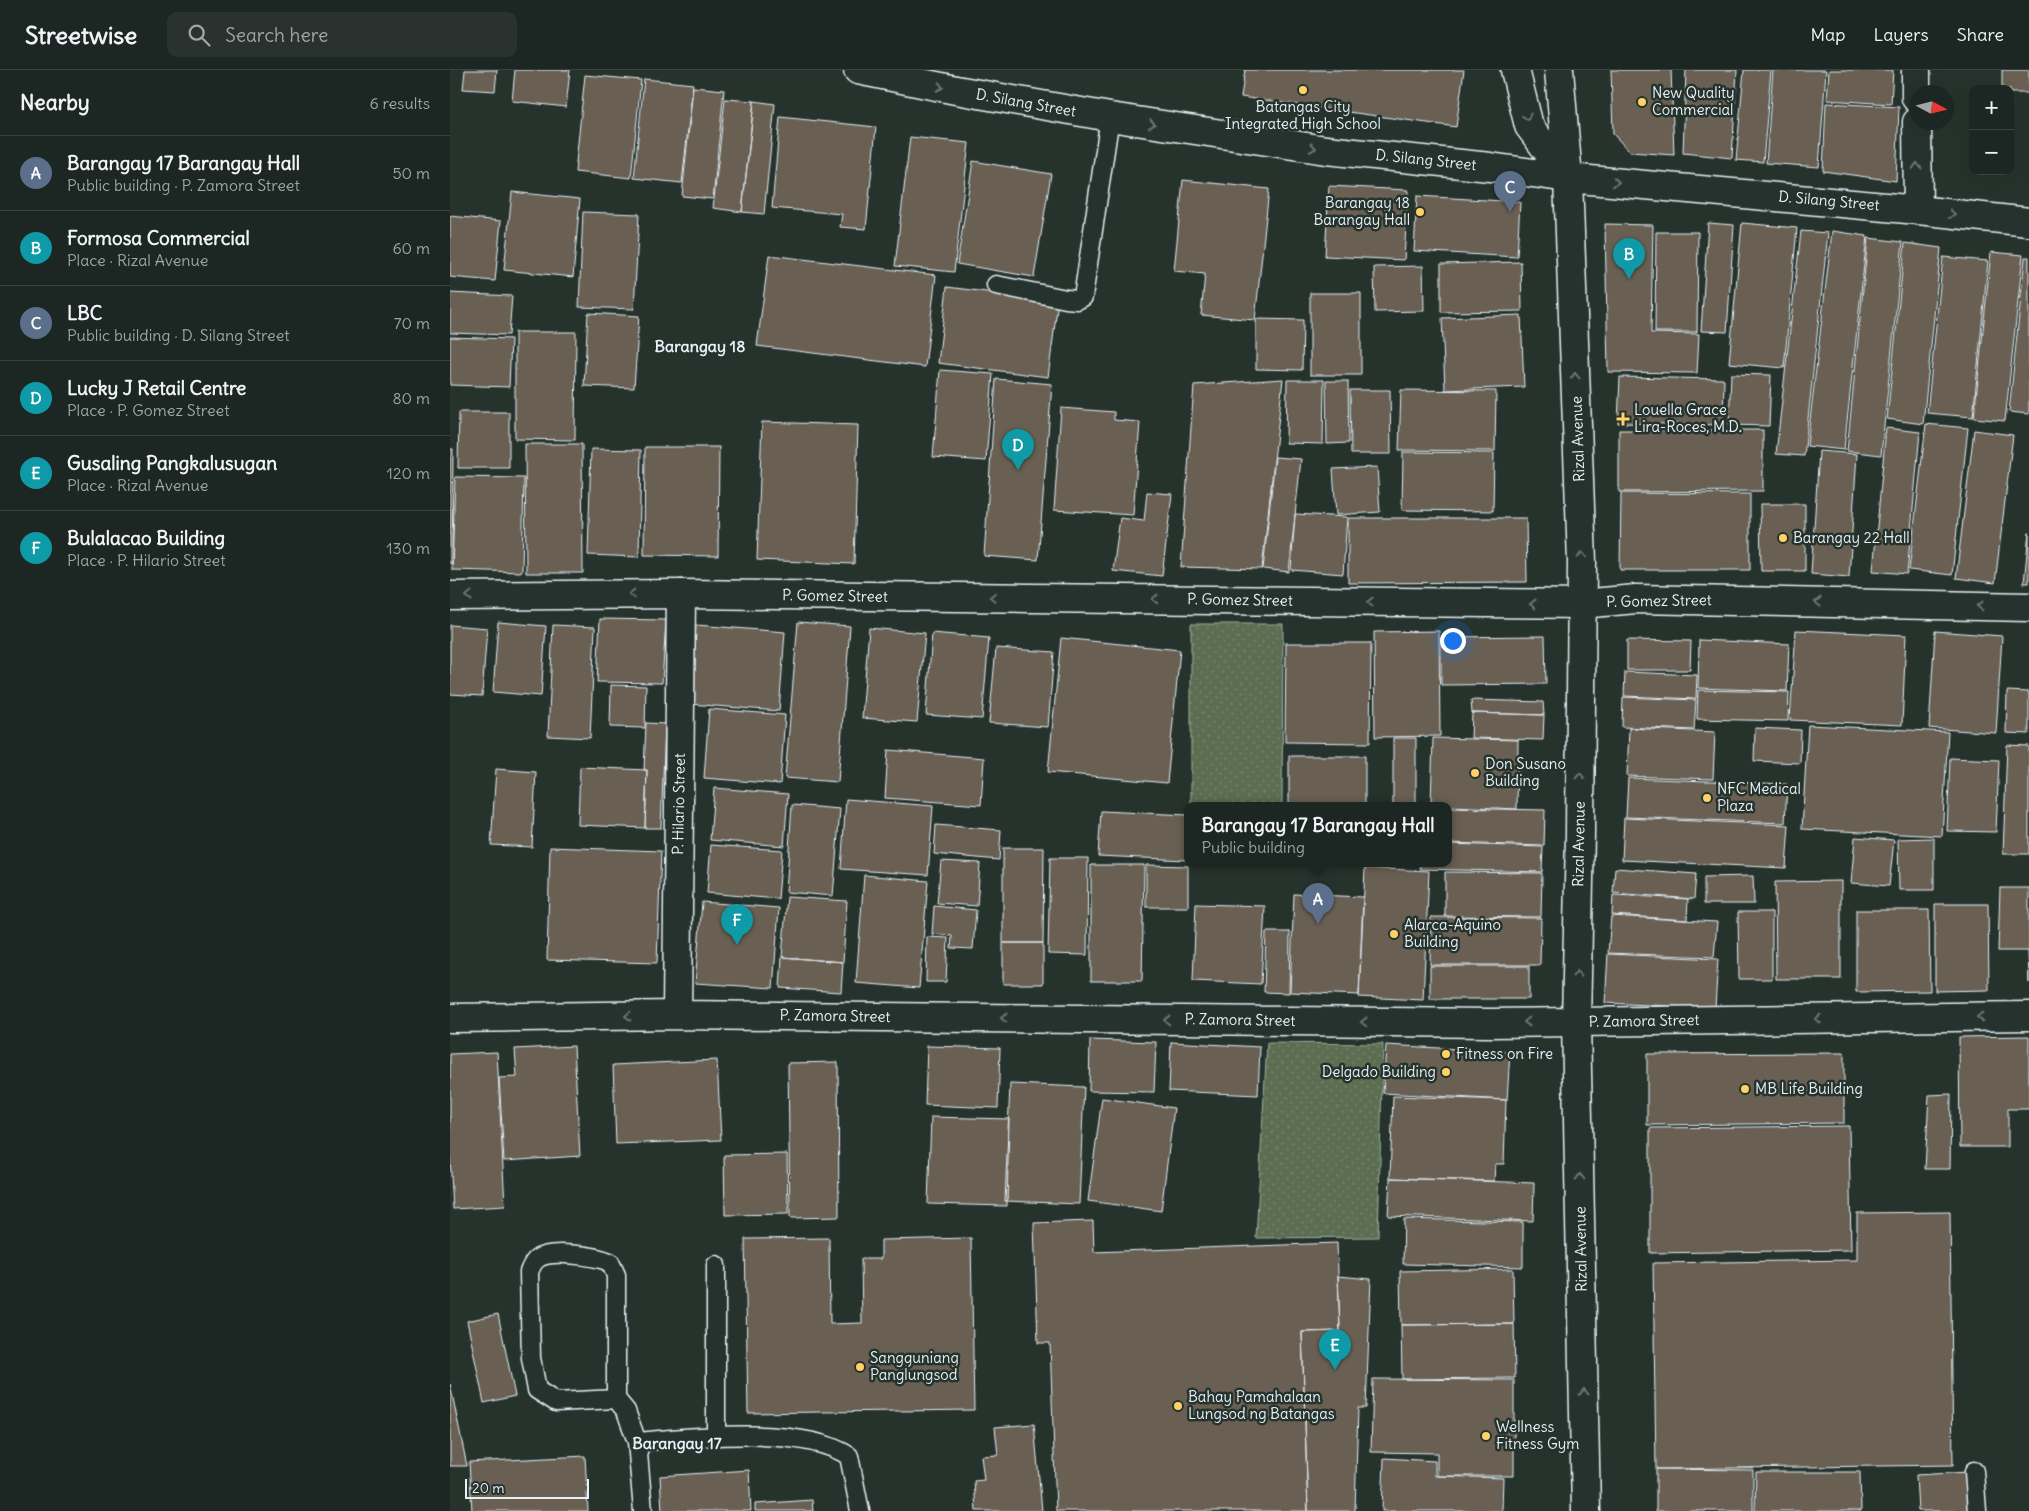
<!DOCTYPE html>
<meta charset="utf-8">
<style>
body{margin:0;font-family:Delius,sans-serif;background:#29322f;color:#f1f3f6}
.controls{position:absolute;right:15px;top:15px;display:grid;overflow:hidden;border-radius:10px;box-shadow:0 5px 20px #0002}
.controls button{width:45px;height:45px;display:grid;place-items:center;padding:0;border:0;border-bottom:1px solid #3a4340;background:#1c2622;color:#f1f3f6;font:25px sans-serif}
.compass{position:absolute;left:1459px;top:15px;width:45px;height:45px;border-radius:50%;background:#1c2622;box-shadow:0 5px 20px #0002;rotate:97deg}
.scale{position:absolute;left:15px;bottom:12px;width:124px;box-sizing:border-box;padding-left:5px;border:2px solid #e8f1f8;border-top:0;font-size:14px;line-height:18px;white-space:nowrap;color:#e8f1f8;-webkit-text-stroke:4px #26332d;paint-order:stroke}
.you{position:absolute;left:1002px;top:570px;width:18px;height:18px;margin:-12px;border:4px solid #fff;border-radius:50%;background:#1a73e8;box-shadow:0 0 0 8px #1a73e833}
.badge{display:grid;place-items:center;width:32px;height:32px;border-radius:50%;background:#b45309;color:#fff;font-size:16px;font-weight:700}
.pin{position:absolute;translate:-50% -41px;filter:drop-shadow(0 1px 2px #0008)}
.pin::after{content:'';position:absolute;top:26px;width:18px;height:15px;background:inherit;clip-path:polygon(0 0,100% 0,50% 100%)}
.popup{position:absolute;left:734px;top:732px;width:268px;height:65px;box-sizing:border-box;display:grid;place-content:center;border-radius:10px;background:#1c2622;filter:drop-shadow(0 1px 4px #0005);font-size:16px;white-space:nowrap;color:#a0a5a5}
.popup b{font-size:19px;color:#f1f3f6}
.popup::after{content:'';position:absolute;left:50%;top:100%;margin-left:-10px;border:10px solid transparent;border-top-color:#1c2622}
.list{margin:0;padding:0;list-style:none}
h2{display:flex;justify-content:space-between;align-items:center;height:65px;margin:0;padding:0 20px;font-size:21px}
h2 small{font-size:16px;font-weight:400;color:#a0a5a5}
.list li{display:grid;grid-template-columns:32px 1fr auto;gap:15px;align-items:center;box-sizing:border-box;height:75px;padding:0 20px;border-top:1px solid #3a4340}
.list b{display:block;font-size:19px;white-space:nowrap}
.list p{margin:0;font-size:16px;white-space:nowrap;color:#a0a5a5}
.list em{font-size:16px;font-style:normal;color:#a0a5a5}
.icon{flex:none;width:28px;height:28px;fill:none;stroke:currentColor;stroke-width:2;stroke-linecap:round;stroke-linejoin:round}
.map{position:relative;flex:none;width:1579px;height:1441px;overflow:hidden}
header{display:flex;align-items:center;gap:30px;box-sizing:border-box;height:70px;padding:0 25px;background:#1c2622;border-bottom:1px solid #3a4340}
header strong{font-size:24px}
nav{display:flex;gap:28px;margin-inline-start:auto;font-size:18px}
.search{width:350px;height:45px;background:#29322f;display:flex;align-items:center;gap:12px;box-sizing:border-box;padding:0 18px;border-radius:10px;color:#a0a5a5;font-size:19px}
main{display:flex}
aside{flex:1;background:#1c2622}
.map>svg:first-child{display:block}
.grass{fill:url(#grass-dots);stroke:#a2b0a4}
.building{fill:#696052;stroke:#e8f1f8}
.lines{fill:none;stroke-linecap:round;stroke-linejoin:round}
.lane-casing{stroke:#e8f1f8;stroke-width:21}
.street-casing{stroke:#e8f1f8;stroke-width:31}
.secondary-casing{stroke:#e8f1f8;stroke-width:31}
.lane{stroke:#26332d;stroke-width:18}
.street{stroke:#26332d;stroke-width:28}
.secondary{stroke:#26332d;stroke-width:28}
.oneway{stroke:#6a7674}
.poi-dot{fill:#ffd166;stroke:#26332d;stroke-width:2}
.labels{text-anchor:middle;stroke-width:5;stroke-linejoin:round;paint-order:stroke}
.poi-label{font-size:15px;fill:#e8f1f8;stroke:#26332d;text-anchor:start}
.street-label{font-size:15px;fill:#e8f1f8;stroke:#26332d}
.neighbourhood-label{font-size:16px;font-weight:bold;fill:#e8f1f8;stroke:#26332d}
</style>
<header>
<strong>Streetwise</strong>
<div class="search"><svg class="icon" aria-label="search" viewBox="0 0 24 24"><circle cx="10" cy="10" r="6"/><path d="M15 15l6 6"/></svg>Search here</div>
<nav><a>Map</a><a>Layers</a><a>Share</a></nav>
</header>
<main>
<aside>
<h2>Nearby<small>6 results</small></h2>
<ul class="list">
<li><span class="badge" style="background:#5c6f8a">A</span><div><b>Barangay 17 Barangay Hall</b><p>Public building · P. Zamora Street</p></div><em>50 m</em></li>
<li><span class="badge" style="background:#0f9aa8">B</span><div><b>Formosa Commercial</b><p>Place · Rizal Avenue</p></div><em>60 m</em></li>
<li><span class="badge" style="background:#5c6f8a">C</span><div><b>LBC</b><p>Public building · D. Silang Street</p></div><em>70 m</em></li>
<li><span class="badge" style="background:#0f9aa8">D</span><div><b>Lucky J Retail Centre</b><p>Place · P. Gomez Street</p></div><em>80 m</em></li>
<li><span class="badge" style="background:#0f9aa8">E</span><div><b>Gusaling Pangkalusugan</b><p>Place · Rizal Avenue</p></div><em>120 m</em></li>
<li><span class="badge" style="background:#0f9aa8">F</span><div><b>Bulalacao Building</b><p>Place · P. Hilario Street</p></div><em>130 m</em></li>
</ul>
</aside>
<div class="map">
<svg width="1579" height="1441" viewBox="0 0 1579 1441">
<defs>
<pattern id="grass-dots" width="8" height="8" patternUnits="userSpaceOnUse" patternTransform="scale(1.25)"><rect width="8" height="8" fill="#5b6e51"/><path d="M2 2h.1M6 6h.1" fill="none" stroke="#73836b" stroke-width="1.8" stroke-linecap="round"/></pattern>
</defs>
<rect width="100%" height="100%" fill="#26332d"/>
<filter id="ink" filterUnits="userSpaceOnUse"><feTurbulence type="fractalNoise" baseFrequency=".02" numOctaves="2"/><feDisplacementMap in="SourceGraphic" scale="10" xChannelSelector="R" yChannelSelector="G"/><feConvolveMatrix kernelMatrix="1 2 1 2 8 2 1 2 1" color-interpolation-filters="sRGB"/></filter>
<g filter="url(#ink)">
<!-- grass -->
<path class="grass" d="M741,554H833L832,735H741Z
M817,973L933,974L928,1167L806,1168Z"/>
<!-- building -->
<path class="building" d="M15,0H47L45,21L13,19Z
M65,0H120L116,37L62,31Z
M795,0H1014L1006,57L791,27Z
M1161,0H1221L1224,85L1180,82L1163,64Z
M1236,0H1287L1282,88L1233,83Z
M1294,0H1321L1313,92L1286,90Z
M1323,0H1376L1369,97L1316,93Z
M1379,0H1443L1441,34L1377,30Z
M1552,0H1579V23H1560V19H1552Z
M135,5L191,10L181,108L125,102Z
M194,9L243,14L232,113L184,108Z
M243,17L274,20L263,129L232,126Z
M275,29L304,31L292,142L263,138Z
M304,31L325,34L314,144L292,142Z
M1376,33L1449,37L1446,111L1373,101Z
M330,47L426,57L416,159L390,157L392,144L322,138Z
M460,67L519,73L504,202L445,196Z
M523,91L601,104L584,207L507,194Z
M733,110L819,119L805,250L751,245L755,204L724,201Z
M879,116L958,120L954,190L875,186Z
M62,122L130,129L123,207L54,200Z
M967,126L1070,132L1067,187L964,181Z
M133,142L189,144L184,239L129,237Z
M0,146L51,151L45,211L0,207Z
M1258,153L1284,155L1277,262L1251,261Z
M1292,153L1347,158L1334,298L1279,293Z
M1155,154L1203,155L1201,263L1249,264L1247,303L1158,302Z
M1351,161L1378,163L1354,386L1326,384Z
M1382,161L1417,166L1394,380L1357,376Z
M1206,162H1248L1247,262H1205Z
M1418,168L1453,172L1431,385L1397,381Z
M1455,173L1491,178L1473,354L1437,349Z
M1541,182L1573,185L1555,351L1524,348Z
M319,185L486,205L475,297L307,276Z
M1493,187L1538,191L1523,347L1477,343Z
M1575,187H1579V344L1559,342Z
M1071,192L1072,241L991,242V194Z
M973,196L974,241L925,242L924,197Z
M497,217L608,231L598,307L488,293Z
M0,223L62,226L59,265L0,263Z
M860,223H911V305H860Z
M138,243L189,246L184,318L134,316Z
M1071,245L1074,317L995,320L992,248Z
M806,249L853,250L852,300L806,299Z
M65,262H126L125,370L65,369Z
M0,267L61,269L59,317L0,315Z
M490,300L543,304L536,391L483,387Z
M1281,304L1321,305L1319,356L1279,355Z
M1170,307L1274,309L1273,355L1168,353Z
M546,309L602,314L588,490L534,486Z
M833,309L812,499L731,497L744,315Z
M837,310H874L873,374L836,373Z
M876,311H898L899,373L877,374Z
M900,320H940L941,384H901Z
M951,320L1046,321L1045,381L949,380Z
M611,338L664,342V350L690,352L683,445L604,440Z
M9,342H59V398H8Z
M312,352L408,355L404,494L307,490Z
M1476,354L1518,358L1502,505L1459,500Z
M1436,358L1470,362L1457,504L1423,501Z
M1169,360H1313V421L1169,422Z
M1524,360L1563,365L1545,513L1506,508Z
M75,374H132L133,503H76Z
M195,377H269L268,486L194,485Z
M0,379H3L2,494H0Z
M141,379L191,380L189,487L138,485Z
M1369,381L1407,384L1399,507L1361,504Z
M953,382L1044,383L1043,441L952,440Z
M825,387L851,389L839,502L813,499Z
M927,397L930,442L886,445L883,399Z
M5,407L74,408L72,502L2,500Z
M697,422L722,424L712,506L663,501L670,448L694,451Z
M1171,423L1300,424V500H1170Z
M1310,434H1355V501H1311Z
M845,444L897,447L893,504L841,500Z
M898,448H1076L1077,512L898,513Z
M1579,462V513H1574Z
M150,549L216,550L212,613L147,612Z
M48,552L96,556L91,626L43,622Z
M348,552L400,556L388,712L335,708Z
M0,555L37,558L32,626L0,624Z
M103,555L145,557L140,668L98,666Z
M246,555L335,562L329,641L240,634Z
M419,558L475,563L467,652L412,648Z
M1346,560L1456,565L1452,655L1340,650Z
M989,561L990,666L925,667L924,562Z
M1485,561L1552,566L1546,663L1479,658Z
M482,563L539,568L532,649L476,645Z
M1095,566L1096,614L991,615V567Z
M611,568L730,580L717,713L598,702Z
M1177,570L1241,571L1240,600H1177Z
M1249,570L1339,574L1337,621L1248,618Z
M836,573H921L920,673L835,672Z
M546,578L604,582L598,657L539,653Z
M1175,602L1247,605L1246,629L1174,626Z
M161,615L196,616L195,658L160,657Z
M1248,620L1339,622L1338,651L1247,649Z
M1557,621L1579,622V664L1556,663Z
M1173,627L1246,630L1244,660L1172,657Z
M1021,630L1093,632L1094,645L1022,643Z
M259,639L335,645L330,714L254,708Z
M1022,643L1094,645L1093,670L1021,668Z
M196,653L215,654L211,758H195L197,700H194Z
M1358,655L1498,662L1492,766L1352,759Z
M1179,658L1265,662L1263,709L1177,706Z
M1305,658L1351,660L1350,693L1304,691Z
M943,668H966V735H943Z
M983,668L1068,670L1067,739L981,735Z
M1557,675L1579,676V784H1553Z
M438,680L534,688L531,735L435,728Z
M839,686H915V735H839Z
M1500,688L1549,690L1546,762L1497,761Z
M130,697L197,700L195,758L128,755Z
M46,699L86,702L82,777L41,775Z
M1178,708L1337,714L1335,753L1176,747Z
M264,718L338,724L334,776L260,770Z
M396,729L483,736L478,805L391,799Z
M342,735L390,739L383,826L336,822Z
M998,738L1095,740L1094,776L998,773Z
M651,741L738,745L737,790L648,786Z
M1174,748L1339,755L1336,798L1172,790Z
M486,755L551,760L549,790L484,784Z
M1405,767L1444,770L1439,816L1401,813Z
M1484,768V820H1449L1448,769Z
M998,774L1093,777L1092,802L970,799V793H998Z
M261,775L332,780L328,829L257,823Z
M100,777L211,781L207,893L97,890Z
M553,778H594L593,873H553Z
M600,788H638L637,885L598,884Z
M491,791L530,793L527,836L487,833Z
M641,795H694L692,911H641Z
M696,795L738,796V837H696Z
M915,798L979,801L973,930L909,927Z
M1165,798L1246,804L1244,829L1163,823Z
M995,802L1092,803L1091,847L995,846Z
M414,805L478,811L469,918L406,913Z
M1303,806L1304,834H1254V807Z
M1391,811V909H1326L1325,812Z
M1550,818H1579V913L1578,881H1548Z
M844,824L913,827L909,925L840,922Z
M1163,825L1238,829L1237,850L1162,845Z
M337,827L397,831L393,892L332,887Z
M252,832L329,838L323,918L245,913Z
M746,834L815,836L811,914L743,911Z
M1485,834H1538L1539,920L1485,921Z
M484,836L526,840L523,879L501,878L502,866L482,864Z
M1406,840H1479L1480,921L1406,922Z
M1288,842H1322V909H1289Z
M1161,846L1267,852L1264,887L1158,883Z
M981,847L1091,848L1090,895H980Z
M816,862H840L839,923L814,922Z
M477,867L498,868L496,912H476Z
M553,873H593V914H553Z
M1158,884L1268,889L1265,938L1155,933Z
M332,887L393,892L391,922L330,918Z
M980,896H1079V929H980Z
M1579,966V1039H1558V1077H1510L1509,967Z
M640,970L706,972L704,1022L639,1021Z
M721,972L810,977L808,1025L719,1021Z
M936,975L1060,982L1057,1030L933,1023Z
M124,976L130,1086L54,1091L49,1008L67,1007L65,979Z
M477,976L550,978L548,1038L475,1035Z
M47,982L55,1136L3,1139L0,1087V984Z
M1394,983V1053L1197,1055V984Z
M267,990L271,1070L166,1074L163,995Z
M388,992L389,1147L340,1148L338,993Z
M560,1014L634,1017L629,1134L555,1131Z
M1501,1024L1500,1099H1475L1479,1025Z
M943,1026L1056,1030L1054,1094H1045L1044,1111L940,1108Z
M652,1028L724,1038L711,1141L638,1131Z
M481,1047L559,1049L557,1136L478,1134Z
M1399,1056L1401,1180L1200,1183V1058Z
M337,1084L338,1144L275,1145L274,1085Z
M940,1108L1084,1113L1083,1151L938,1146Z
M1500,1142L1503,1395L1206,1399L1203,1193L1407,1190V1143Z
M954,1149L1073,1152V1197L953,1194Z
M643,1151L644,1182L887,1173L890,1261L852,1262L858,1441H606L600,1273H588L584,1153Z
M379,1168L380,1254L412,1253L411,1189H431V1170L521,1168L524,1340L298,1343L295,1169Z
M1063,1199L1064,1254L951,1255L950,1201Z
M888,1206L921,1209L916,1338H908L905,1441H858L852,1262L890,1261Z
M48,1244L65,1326L34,1333L17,1251Z
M1064,1254L1065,1308L952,1309L951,1255Z
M923,1309L1064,1310V1406H987V1383L921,1382Z
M0,1314L17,1396H0Z
M584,1354L592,1441H526L524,1411L534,1410L531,1386L548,1385L545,1357Z
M135,1386L138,1441H22L19,1392Z
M934,1388L985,1391V1406L1053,1408L1052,1441H932Z
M1206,1399L1303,1400V1441H1206Z
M299,1400L301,1441H212L210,1406Z
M1306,1402H1410L1411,1441H1305Z
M1518,1402L1519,1441H1468L1466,1405Z
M362,1430L363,1441H305V1434Z"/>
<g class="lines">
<!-- lane casing -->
<g class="lane-casing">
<path id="lane" d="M546,215L616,229L627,230L633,227L660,47
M266,1195V1365
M166,1329V1205L160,1192C145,1186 100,1179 87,1189C83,1192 81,1197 79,1202L81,1288L87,1320L106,1332L166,1329L176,1341L187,1372
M1524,1401L1527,1441
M193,1441L187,1372C241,1367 353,1355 399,1386L410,1441"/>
</g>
<!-- street casing -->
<g class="street-casing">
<path id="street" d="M1466,0V28
M1467,52L1468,140
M0,526L231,524L1131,534L1186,529L1579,537
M227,945L231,524
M0,948L227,945L1041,953L1579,946"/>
</g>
<!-- secondary casing -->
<g class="secondary-casing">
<path id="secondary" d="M408,0L506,20L660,47L876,80L1040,97L1118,108L1468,140L1579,152
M1065,0L1079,56L1118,108
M1109,0L1118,108L1132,492L1130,764L1126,952L1136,1441"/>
</g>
<!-- lane -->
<use href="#lane" class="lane"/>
<!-- street -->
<use href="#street" class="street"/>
<!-- secondary -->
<use href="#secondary" class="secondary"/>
</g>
<!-- one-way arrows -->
<defs><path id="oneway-chevron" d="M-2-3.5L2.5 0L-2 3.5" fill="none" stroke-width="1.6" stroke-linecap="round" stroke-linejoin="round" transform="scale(1.25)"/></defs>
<g class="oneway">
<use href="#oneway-chevron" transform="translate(490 17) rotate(12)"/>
<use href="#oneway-chevron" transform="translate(1077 47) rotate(75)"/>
<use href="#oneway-chevron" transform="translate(702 54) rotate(9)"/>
<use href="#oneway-chevron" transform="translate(863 78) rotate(9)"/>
<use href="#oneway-chevron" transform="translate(1467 96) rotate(-91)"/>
<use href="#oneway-chevron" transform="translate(1166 112) rotate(5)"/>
<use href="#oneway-chevron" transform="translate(1502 144) rotate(7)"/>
<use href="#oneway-chevron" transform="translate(1125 306) rotate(-92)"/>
<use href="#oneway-chevron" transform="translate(1132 485) rotate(-92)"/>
<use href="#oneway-chevron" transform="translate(182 524) rotate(179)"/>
<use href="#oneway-chevron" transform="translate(19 526) rotate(179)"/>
<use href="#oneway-chevron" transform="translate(543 527) rotate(-179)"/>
<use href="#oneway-chevron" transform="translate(705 529) rotate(-179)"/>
<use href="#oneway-chevron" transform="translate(920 532) rotate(-179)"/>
<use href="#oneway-chevron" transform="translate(1368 532) rotate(-179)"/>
<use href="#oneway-chevron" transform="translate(1083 534) rotate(-179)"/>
<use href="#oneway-chevron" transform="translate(1530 536) rotate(-179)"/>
<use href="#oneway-chevron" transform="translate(1130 706) rotate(-90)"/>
<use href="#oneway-chevron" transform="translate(1127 904) rotate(-89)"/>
<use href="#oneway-chevron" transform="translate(178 946) rotate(179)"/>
<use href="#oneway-chevron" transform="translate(1530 947) rotate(179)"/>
<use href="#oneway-chevron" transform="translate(554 948) rotate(-179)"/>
<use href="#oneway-chevron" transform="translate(1368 949) rotate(179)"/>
<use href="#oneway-chevron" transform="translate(717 950) rotate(-179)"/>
<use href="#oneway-chevron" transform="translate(914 952) rotate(-179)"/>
<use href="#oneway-chevron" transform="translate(1077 952) rotate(179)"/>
<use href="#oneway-chevron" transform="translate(1130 1107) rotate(-91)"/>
<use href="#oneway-chevron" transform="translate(1134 1322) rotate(-91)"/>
</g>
</g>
<!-- markers -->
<g class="poi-dot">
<circle cx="853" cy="20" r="5"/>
<circle cx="1192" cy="32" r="5"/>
<circle cx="970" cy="142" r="5"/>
<path d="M1170.5 341.5h5v5h5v5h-5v5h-5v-5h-5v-5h5z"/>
<circle cx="1333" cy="468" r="5"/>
<circle cx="1025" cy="703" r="5"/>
<circle cx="1257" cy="728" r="5"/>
<circle cx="944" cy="864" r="5"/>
<circle cx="996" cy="984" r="5"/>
<circle cx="996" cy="1002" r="5"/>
<circle cx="1295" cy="1019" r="5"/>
<circle cx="410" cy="1297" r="5"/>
<circle cx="728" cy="1336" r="5"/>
<circle cx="1036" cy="1366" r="5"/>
</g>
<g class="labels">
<!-- poi labels -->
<g class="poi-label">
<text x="1202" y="28">New Quality<tspan x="1202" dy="17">Commercial</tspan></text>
<text x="853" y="42" text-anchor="middle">Batangas City<tspan x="853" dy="17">Integrated High School</tspan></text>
<text x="960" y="138" text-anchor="end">Barangay 18<tspan x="960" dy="17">Barangay Hall</tspan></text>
<text x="1184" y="345">Louella Grace<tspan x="1184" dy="17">Lira-Roces, M.D.</tspan></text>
<text x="1343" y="473">Barangay 22 Hall</text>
<text x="1035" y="699">Don Susano<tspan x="1035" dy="17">Building</tspan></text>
<text x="1267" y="724">NFC Medical<tspan x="1267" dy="17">Plaza</tspan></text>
<text x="954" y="860">Alarca-Aquino<tspan x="954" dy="17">Building</tspan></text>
<text x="1006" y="989">Fitness on Fire</text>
<text x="986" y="1007" text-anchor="end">Delgado Building</text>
<text x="1305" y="1024">MB Life Building</text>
<text x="420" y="1293">Sangguniang<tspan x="420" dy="17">Panglungsod</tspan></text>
<text x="738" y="1332">Bahay Pamahalaan<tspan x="738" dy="17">Lungsod ng Batangas</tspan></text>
<text x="1046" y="1362">Wellness<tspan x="1046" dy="17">Fitness Gym</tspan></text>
</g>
<!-- street labels -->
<g class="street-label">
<text transform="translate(576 33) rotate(10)" y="5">D. Silang Street</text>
<text transform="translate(976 90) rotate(6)" y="5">D. Silang Street</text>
<text transform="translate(1379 131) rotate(5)" y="5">D. Silang Street</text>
<text transform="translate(1128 369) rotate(-92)" y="5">Rizal Avenue</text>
<text transform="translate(385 526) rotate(1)" y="5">P. Gomez Street</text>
<text transform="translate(790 530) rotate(1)" y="5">P. Gomez Street</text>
<text transform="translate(1209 531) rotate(-1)" y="5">P. Gomez Street</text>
<text transform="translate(229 734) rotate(-89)" y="5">P. Hilario Street</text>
<text transform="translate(1129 774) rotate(-89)" y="5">Rizal Avenue</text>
<text transform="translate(385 946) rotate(1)" y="5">P. Zamora Street</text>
<text transform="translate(790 950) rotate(1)" y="5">P. Zamora Street</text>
<text transform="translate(1194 951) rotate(-1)" y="5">P. Zamora Street</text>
<text transform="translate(1131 1179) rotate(-91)" y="5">Rizal Avenue</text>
</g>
<!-- neighbourhood labels -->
<g class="neighbourhood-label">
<text x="250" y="282">Barangay 18</text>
<text x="227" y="1379">Barangay 17</text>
</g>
</g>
</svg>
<div class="controls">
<button>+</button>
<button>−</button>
</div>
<svg class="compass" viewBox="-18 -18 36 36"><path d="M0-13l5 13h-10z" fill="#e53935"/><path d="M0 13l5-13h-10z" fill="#a0a5a5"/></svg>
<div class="scale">20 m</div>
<div class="you"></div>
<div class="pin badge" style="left:868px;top:854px;background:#5c6f8a">A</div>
<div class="popup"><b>Barangay 17 Barangay Hall</b>Public building</div>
<div class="pin badge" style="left:1179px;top:209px;background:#0f9aa8">B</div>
<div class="pin badge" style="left:1060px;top:142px;background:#5c6f8a">C</div>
<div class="pin badge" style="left:568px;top:400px;background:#0f9aa8">D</div>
<div class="pin badge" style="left:885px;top:1300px;background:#0f9aa8">E</div>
<div class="pin badge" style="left:287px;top:875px;background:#0f9aa8">F</div>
</div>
</main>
